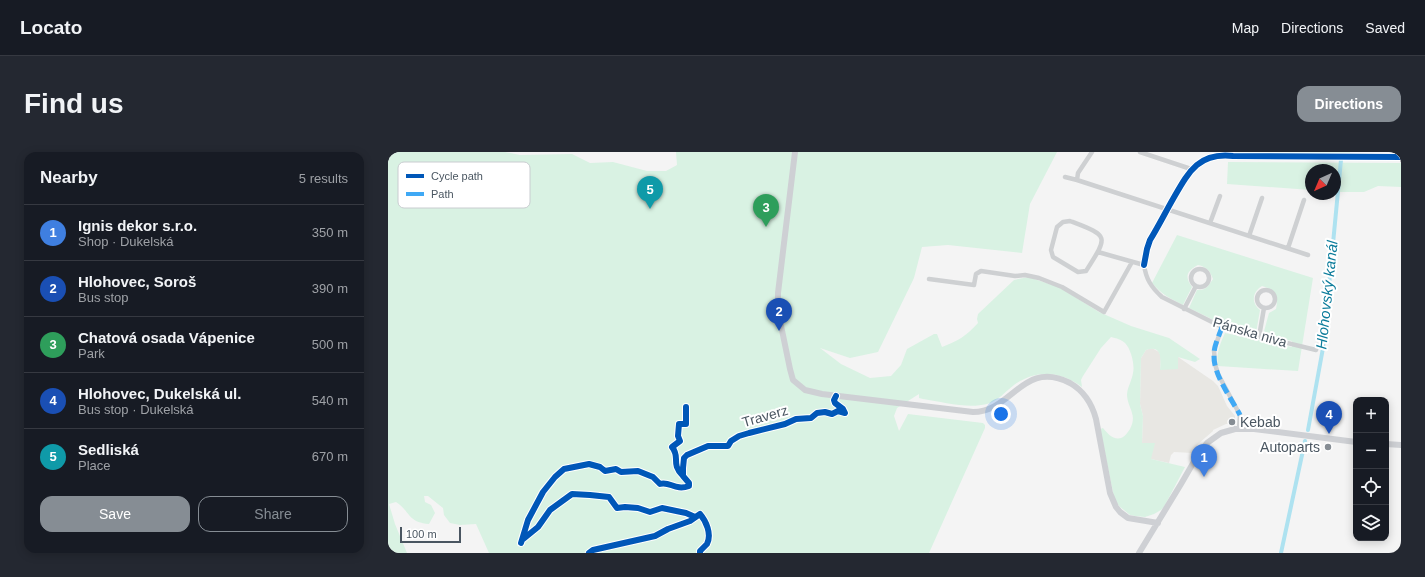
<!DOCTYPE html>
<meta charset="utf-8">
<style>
body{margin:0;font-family:Helvetica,sans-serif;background:#242831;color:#f1f3f6}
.controls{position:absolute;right:12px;bottom:12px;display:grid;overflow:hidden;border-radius:8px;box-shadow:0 2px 10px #0003}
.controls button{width:36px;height:36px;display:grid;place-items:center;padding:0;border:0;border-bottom:1px solid #363941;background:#171b24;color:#f1f3f6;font:20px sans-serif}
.compass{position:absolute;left:917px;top:12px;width:36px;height:36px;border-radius:50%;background:#171b24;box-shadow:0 2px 10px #0003;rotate:224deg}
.scale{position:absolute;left:12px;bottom:10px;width:61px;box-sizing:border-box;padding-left:4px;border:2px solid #4a5661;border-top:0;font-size:11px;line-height:14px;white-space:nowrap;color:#4a5661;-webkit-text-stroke:3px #fff;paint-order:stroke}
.you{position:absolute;left:613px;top:262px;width:14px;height:14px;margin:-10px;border:3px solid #fff;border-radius:50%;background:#1a73e8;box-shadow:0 0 0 6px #1a73e833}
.badge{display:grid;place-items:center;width:26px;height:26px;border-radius:50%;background:#868d94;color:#fff;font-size:13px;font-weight:700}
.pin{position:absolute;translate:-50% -33px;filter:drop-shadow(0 1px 2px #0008)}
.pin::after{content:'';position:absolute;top:21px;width:14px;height:12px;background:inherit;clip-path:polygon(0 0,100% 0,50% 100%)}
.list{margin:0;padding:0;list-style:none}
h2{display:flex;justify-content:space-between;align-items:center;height:52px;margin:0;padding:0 16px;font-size:17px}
h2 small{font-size:13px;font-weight:400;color:#9ea1a6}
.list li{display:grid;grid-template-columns:26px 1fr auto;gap:12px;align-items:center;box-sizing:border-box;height:56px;padding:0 16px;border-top:1px solid #363941}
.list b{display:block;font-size:15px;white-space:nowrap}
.list p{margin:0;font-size:13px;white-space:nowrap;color:#9ea1a6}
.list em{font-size:13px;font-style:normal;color:#9ea1a6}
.actions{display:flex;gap:8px;padding:12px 16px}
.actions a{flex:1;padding:9px 0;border:1px solid #868d94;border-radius:12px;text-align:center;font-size:14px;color:#868d94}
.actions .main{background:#868d94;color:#fff}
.icon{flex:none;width:22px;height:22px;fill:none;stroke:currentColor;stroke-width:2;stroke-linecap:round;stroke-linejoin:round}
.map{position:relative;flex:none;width:1013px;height:401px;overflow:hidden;border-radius:12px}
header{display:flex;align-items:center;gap:24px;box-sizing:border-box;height:56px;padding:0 20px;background:#171b24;border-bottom:1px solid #363941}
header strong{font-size:19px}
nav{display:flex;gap:22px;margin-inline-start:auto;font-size:14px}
.intro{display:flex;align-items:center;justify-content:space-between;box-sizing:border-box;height:96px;padding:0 24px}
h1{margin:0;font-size:28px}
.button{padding:10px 18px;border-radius:12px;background:#868d94;color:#fff;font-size:14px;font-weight:700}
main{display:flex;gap:24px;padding:0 24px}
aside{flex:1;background:#171b24;border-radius:12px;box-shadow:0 2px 10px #0003}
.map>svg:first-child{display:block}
.commercial{fill:#e8e7e3}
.green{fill:#d9f2e3}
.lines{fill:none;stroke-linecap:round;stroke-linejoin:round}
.canal{stroke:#aee2f0;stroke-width:4}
.minor{stroke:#ced0d2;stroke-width:4.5}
.secondary{stroke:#ced0d4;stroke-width:6}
.quiet{stroke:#3fa9f5;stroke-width:5;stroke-dasharray:10 5;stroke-linecap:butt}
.cycleway-casing{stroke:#fff;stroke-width:8}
.cycleway{stroke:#0057b8;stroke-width:6}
.poi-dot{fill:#868d94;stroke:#fff;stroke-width:1.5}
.labels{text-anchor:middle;stroke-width:4;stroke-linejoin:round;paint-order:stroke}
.street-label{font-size:14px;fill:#4a5661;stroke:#fff}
.poi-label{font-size:14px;fill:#4a5661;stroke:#fff;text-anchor:start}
.water-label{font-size:15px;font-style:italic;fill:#0c7c9b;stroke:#fff}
.key{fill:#fff;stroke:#c9ccd0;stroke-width:1}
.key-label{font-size:11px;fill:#4a5661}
</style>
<header>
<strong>Locato</strong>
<nav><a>Map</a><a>Directions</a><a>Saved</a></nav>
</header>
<div class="intro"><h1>Find us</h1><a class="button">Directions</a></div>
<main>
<aside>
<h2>Nearby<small>5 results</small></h2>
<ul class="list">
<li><span class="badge" style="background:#3f7fe0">1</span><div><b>Ignis dekor s.r.o.</b><p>Shop · Dukelská</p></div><em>350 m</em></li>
<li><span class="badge" style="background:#1a4fb4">2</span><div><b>Hlohovec, Soroš</b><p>Bus stop</p></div><em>390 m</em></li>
<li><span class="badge" style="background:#2e9e5b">3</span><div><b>Chatová osada Vápenice</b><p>Park</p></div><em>500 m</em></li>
<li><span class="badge" style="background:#1a4fb4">4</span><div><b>Hlohovec, Dukelská ul.</b><p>Bus stop · Dukelská</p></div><em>540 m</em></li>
<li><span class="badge" style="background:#0f9aa8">5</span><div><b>Sedliská</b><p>Place</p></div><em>670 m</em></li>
</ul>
<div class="actions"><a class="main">Save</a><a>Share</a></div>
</aside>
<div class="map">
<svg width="1013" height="401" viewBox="0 0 1013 401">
<rect width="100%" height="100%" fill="#f4f4f4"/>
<!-- commercial -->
<path class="commercial" d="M764,196L771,200L773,205L772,218L790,205L825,229L830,234L839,254L847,264V272H838L825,278V279L810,292L805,301L786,300L783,303L781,311L763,307L754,291L755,264L752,252L753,206L758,198Z"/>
<!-- green -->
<path class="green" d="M0,0H117L132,3L184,2L202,11L225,10L259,19H278L289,13L288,0H669L642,52L634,101L560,93L534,95L526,126L490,200L462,206L432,196L453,212L482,226L503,224L513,213L519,197L546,182H549L554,195C570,189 578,184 590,171L589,167L590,162L626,128L640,125L671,135L711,160L743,174L781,186L812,207L807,210L790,205V217L772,218C773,207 774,192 758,198L753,206L752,252L755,264L754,291H767L763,307L797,315L776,355L773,358L766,362L757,365L747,364L742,363L731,354L726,345L712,277L715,276C720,282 725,288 733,286C738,284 739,281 742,277C750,262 739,256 739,242C740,234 744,228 745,221C747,213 743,197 737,191C734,188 728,186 723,185L713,196L695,224L693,228L694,235C673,219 648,217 626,233C618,239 610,249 599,252C579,257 555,250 535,247L531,246V242L509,256L506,264L511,279L520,262L595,271L597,273V276L541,401H101L88,372L72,373L62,371L56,363L55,356L40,344H36L37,350L43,353L47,361L41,372C19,370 23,360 8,350L1,352L7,372L19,401H0Z
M847,0H962V2H848Z
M840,10L1013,11V35L990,34L976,40H947V18H923V38L839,32Z
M789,83L925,126L910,219L830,214C828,201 832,192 837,181L904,195V189L875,183L881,161L888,157C891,143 887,138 874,134C864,140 863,151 872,158L868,181L836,173L801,156L809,138C818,139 821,133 825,127C822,119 819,115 810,113C799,119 796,124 804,135L795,153C783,147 773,142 764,131Z"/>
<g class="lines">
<!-- canal -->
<path class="canal" d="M920,278L935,196L953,8
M893,401L917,289"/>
<!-- minor -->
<path class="minor" d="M704,0L690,21L689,28L920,103
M752,0L803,17
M677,25L689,28
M682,69C721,84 721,83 698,119L690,120L665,105L663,98L669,75L675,70Z
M822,71L832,44
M861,84L874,46
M900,96L916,48
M710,100L756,113C758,127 763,135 774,145L834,175L928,198L929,193
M756,113L759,97L762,88C770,75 777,61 785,47C800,21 810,0 845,4L1013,5
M803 126a9 9 0 1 1 18 0a9 9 0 1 1-18 0Z
M541,127L586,133L588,122L593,119L627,124L637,123L651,126L674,135L716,160L744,110
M869 147a9 9 0 1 1 18 0a9 9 0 1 1-18 0Z
M796,157L808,134
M834,175L826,198L827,212L830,222L852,263L851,277
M871,185L876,156"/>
<!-- secondary -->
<path class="secondary" d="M407,0L390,141V159L402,217L405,228L417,238L434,242L585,260C624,260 635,207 682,231C696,239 704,252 708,267L722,341L728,355L732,360L740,366L770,371
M998,292L1013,293
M751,401L793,332L811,301L819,291L833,281L847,277H866L968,290"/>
<!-- quiet -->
<path class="quiet" d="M834,175C831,184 826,193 826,203C825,222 843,246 852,263"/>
<!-- cycleway casing -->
<g class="cycleway-casing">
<path id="cycleway" d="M756,113L759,97L762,88C770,75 777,61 785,47C800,21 810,0 845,4L1013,5
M295,324C282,311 293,306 284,295L292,289L290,284L291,272H298V255
M134,388L150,375L162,358L184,342L202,343L221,345L229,356L237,355L250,356L262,360L274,356L298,361L307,365
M133,391L140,368L155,340L167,325L176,317L201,312L212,315L217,319L228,317L233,320L250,319L265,325L272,332C282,329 287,339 301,334V331L295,324V316L296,306L299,303L320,294H340L343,289L351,284L361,281L397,272L408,267L423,266L429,261L437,260L444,262L450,259L457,261L455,257L447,251L446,248L448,244
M201,401L205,398L267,384L280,377L302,369L312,362C318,369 324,382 319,392C317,394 314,397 312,399V401"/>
</g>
<!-- cycleway -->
<use href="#cycleway" class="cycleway"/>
</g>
<!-- markers -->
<g class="poi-dot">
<circle cx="844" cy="270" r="4"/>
<circle cx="940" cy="295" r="4"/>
</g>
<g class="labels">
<!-- street labels -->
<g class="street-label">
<text transform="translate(862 180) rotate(16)" y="5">Pánska niva</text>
<text transform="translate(377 264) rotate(-16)" y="5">Traverz</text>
</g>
<!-- poi labels -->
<g class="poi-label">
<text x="852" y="275">Kebab</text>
<text x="932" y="300" text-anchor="end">Autoparts</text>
</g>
<!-- water labels -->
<g class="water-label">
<text transform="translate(939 143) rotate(-84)" y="5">Hlohovský kanál</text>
</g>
</g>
<!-- legend -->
<rect x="10" y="10" width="132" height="46" rx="6" class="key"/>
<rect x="18" y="22" width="18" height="4" fill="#0057b8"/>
<rect x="18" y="40" width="18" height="4" fill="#3fa9f5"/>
<g class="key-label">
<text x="43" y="28">Cycle path</text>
<text x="43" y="46">Path</text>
</g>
</svg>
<div class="controls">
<button>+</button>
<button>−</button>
<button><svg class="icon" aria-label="locate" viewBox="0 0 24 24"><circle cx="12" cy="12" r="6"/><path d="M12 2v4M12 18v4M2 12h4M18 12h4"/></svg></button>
<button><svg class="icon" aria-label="layers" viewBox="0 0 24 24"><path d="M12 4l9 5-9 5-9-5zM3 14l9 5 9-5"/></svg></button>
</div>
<svg class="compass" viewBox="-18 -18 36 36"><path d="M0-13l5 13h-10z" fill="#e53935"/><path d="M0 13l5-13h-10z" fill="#9ea1a6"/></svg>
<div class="scale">100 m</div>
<div class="you"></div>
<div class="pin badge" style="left:816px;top:325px;background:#3f7fe0">1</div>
<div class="pin badge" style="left:391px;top:179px;background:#1a4fb4">2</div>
<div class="pin badge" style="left:378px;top:75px;background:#2e9e5b">3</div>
<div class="pin badge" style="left:941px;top:282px;background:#1a4fb4">4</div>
<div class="pin badge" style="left:262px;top:57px;background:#0f9aa8">5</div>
</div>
</main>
